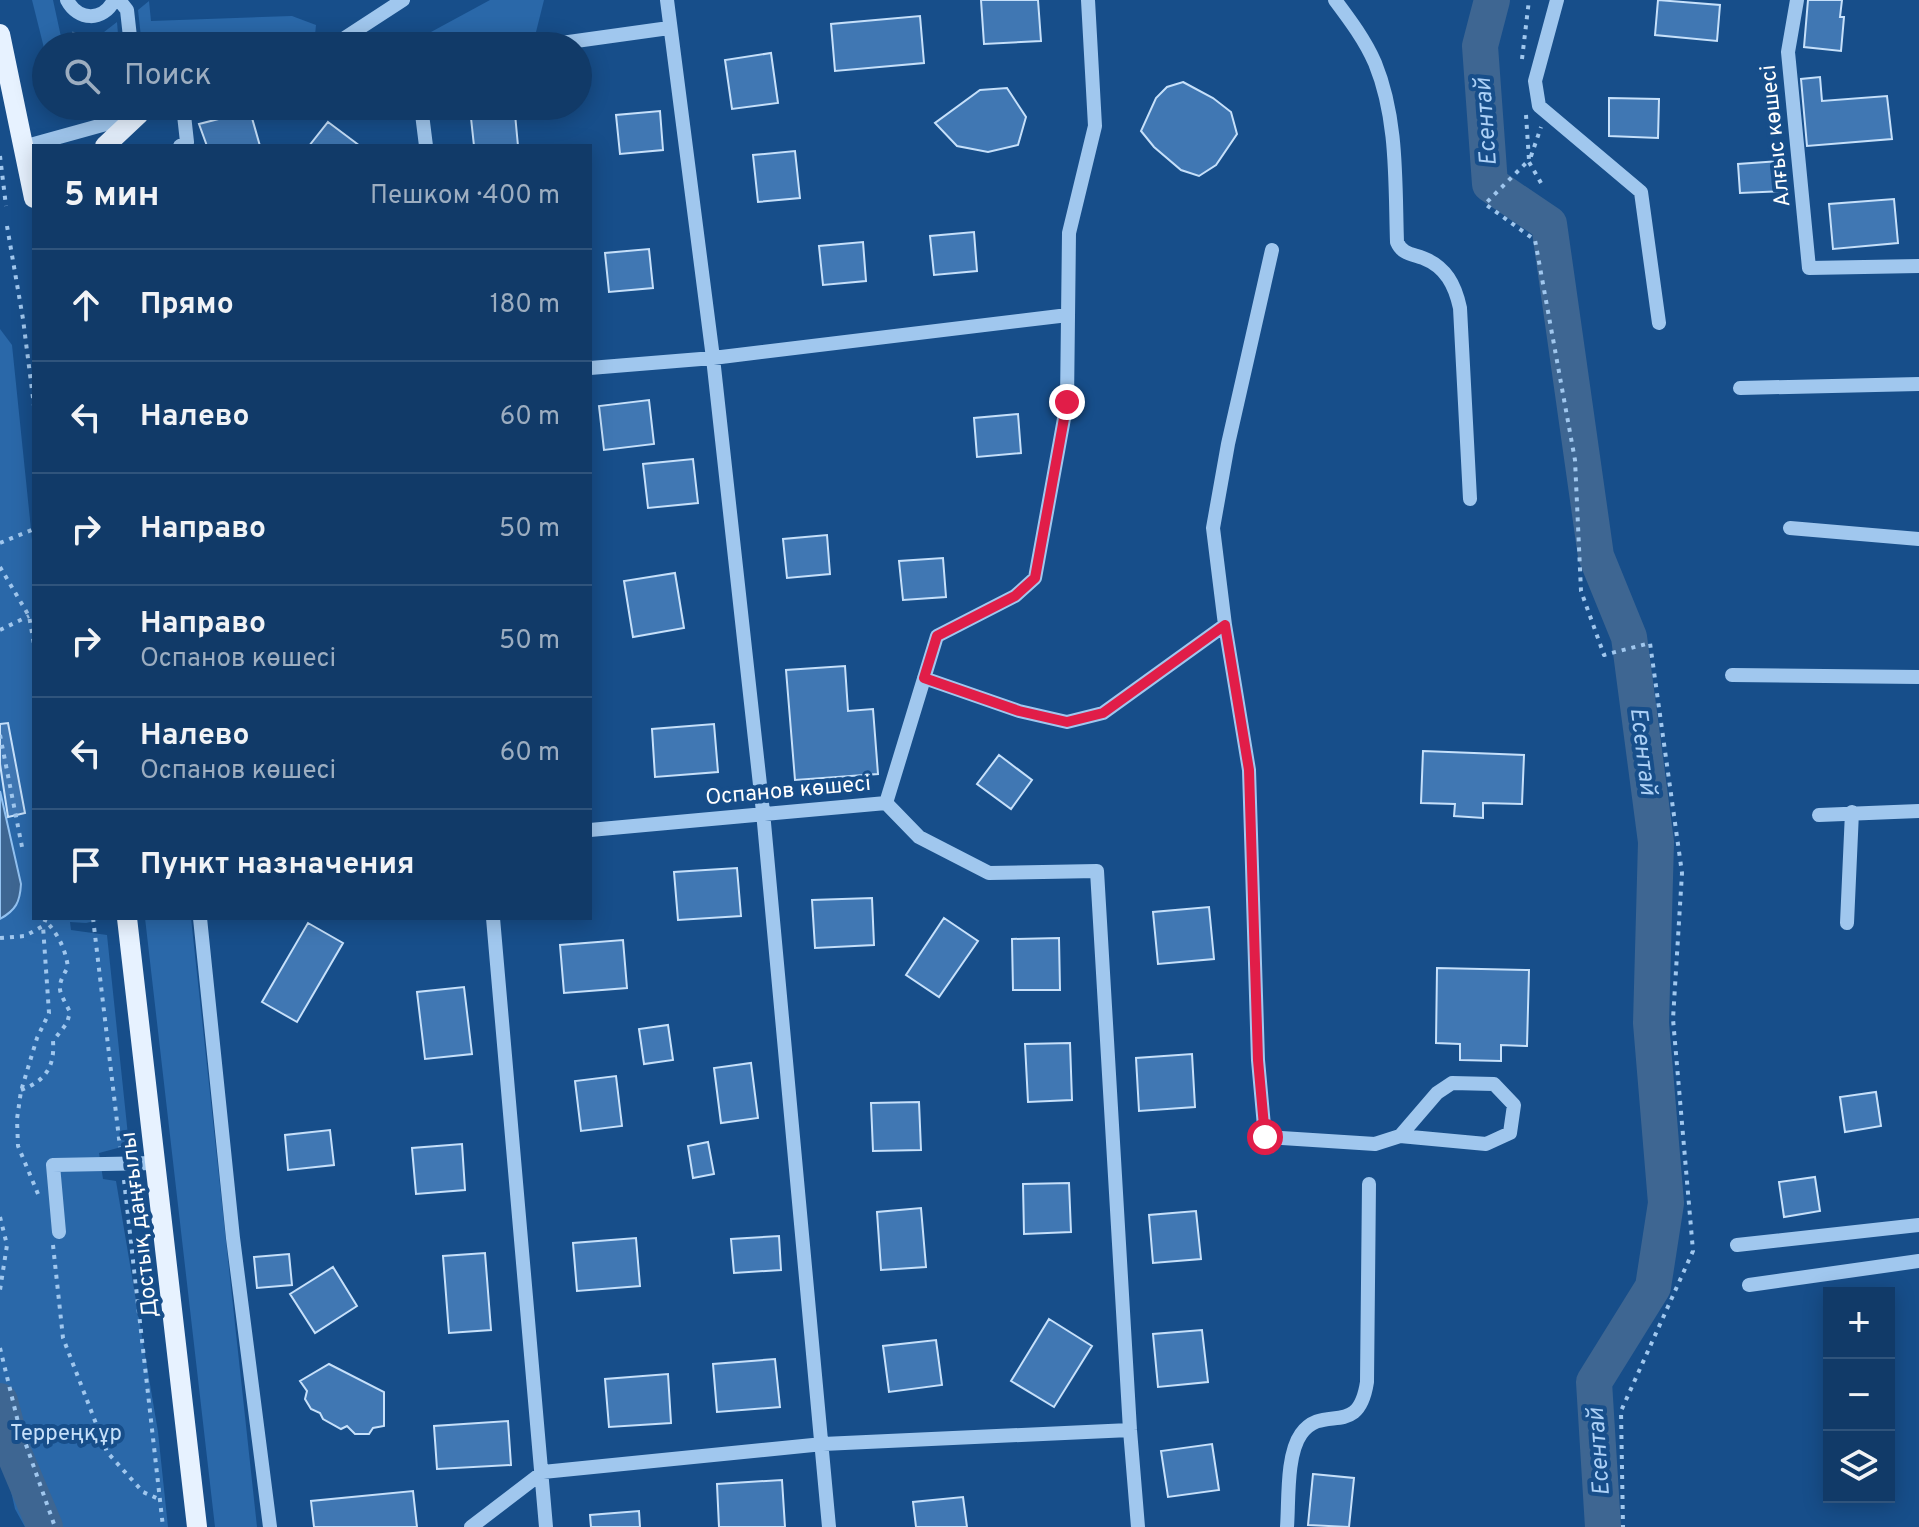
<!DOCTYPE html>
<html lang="ru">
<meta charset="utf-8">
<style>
body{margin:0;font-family:Overpass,sans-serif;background:#1a416e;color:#f1f3f6}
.controls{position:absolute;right:24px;bottom:24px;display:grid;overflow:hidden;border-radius:0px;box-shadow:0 4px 20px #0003}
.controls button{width:72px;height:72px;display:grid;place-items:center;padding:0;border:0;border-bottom:2px solid #30547c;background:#113a68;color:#f1f3f6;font:40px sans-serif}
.stop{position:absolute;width:24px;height:24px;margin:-18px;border:6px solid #e11d48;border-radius:50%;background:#fff}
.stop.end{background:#e11d48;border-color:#fff;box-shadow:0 2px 8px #0008}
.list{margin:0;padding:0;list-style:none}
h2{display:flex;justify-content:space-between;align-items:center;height:104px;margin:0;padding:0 32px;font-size:34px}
h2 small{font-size:26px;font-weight:400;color:#9cadc0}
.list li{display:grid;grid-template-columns:52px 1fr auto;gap:24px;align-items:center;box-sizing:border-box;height:112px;padding:0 32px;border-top:2px solid #30547c}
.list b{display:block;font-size:30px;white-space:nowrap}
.list p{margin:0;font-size:26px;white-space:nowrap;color:#9cadc0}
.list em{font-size:26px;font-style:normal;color:#9cadc0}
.icon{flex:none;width:44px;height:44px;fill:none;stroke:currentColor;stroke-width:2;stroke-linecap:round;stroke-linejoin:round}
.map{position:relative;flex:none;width:1919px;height:1527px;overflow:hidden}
.search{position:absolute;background:#113a68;box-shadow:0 4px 20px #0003;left:32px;top:32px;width:560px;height:88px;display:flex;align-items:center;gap:20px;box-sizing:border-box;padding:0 28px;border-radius:44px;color:#9cadc0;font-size:30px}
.panel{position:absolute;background:#113a68;box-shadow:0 4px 20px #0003;left:32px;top:144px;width:560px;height:776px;border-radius:0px}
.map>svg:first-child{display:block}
.green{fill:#2a68a9}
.water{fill:#3e6692;stroke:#93c2f1;stroke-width:2}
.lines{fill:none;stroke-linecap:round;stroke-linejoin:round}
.river{stroke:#3e6692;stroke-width:36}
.building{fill:#4077b3;stroke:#c6e0fa;stroke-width:2}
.path{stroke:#a0c7ee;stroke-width:4;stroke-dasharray:4 6;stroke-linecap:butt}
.minor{stroke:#a0c7ee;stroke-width:14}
.major{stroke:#e7f2ff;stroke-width:20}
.route{stroke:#e11d48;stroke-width:10}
.labels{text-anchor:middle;stroke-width:8;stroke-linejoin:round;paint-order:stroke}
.street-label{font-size:22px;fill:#fff;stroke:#174e8a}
.park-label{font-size:22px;fill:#c6e0fa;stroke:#174e8a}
.water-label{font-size:24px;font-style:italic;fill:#acd0f6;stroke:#174e8a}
</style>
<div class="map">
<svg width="1919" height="1527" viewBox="0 0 1919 1527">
<rect width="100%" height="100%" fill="#174e8a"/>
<!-- green -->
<path class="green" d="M32,0H53L63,46H46V56Z
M490,0H544L535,36L457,46H418L431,32Z
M149,1L151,21L292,16L316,25L315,35L284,46H142L138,10Z
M117,22L119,46H101L104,32Z
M0,329L12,345L32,539H34V918H107L86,923L70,922L71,930L107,935L129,1145L99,1153L103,1179L116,1181L158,1432L168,1527H25L15,1509L0,1443Z
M145,918H191L257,1527H215Z"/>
<!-- water -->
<path class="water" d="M0,791L21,884C20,902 16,910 0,919Z"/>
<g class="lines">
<!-- river -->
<path class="river" d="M1492,0L1480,46L1490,184L1549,224L1596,556L1629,637L1656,842L1651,1023L1666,1203L1653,1287L1594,1382L1603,1527
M0,1401L13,1451L45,1527"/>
</g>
<!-- building -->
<path class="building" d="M981,0H1038L1041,41L984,44Z
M1658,0L1720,5L1717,41L1655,35Z
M1808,0H1842L1840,17H1844L1841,51L1804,47Z
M920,16L924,63L835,71L831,24Z
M771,53L778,103L732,109L725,60Z
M1820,77L1822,101L1887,96L1892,139L1807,146L1801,79Z
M1183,82L1213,98L1231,112L1237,134L1216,165L1199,176L1181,170L1154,147L1141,131L1156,98L1167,87Z
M1007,88L1026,117L1018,145L988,152L957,146L935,123L980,90Z
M1609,98L1659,99L1658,138L1609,136Z
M250,111L260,146H207L199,124Z
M660,111L663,150L620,154L616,115Z
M515,114L518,146H474L471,118Z
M328,122L360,146H309Z
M795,151L800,198L758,202L753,155Z
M1781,161L1783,191L1740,193L1738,164Z
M1894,199L1898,243L1833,249L1829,204Z
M974,232L977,271L934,275L930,236Z
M863,242L866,281L823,285L819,246Z
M649,249L653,288L609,292L605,253Z
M649,400L654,444L604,450L599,406Z
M1018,414L1021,453L977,457L974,418Z
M693,459L698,503L648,508L643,464Z
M827,535L830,574L787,578L783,539Z
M943,558L946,597L903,600L899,561Z
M675,573L684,628L633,637L624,581Z
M845,666L848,711L873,709L878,774L795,780L786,670Z
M8,723L25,813L8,817L0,764V724Z
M714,724L718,772L655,777L652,729Z
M1423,751L1524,755L1522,804L1483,803V818L1454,816L1455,804L1421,803Z
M999,755L1032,780L1011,809L977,784Z
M737,868L741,916L678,920L674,872Z
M872,898L874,945L815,948L812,900Z
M1209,907L1214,959L1158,964L1153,912Z
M944,918L978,941L939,997L906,975Z
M308,923L343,943L297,1022L262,1002Z
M1059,938L1060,990H1013L1012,939Z
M623,940L627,988L564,993L560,945Z
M1437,968L1529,970L1527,1046L1501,1045V1061L1460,1060V1044L1436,1043Z
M464,987L472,1054L425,1059L417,992Z
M668,1025L673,1060L644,1064L639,1029Z
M1070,1043L1072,1100L1028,1102L1025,1044Z
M1192,1054L1195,1107L1139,1111L1136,1058Z
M751,1063L758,1118L721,1123L714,1068Z
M616,1076L622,1126L581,1131L575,1081Z
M1876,1092L1881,1126L1845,1132L1840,1097Z
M919,1102L921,1150L873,1151L871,1103Z
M330,1130L334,1165L288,1170L285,1135Z
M708,1142L714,1174L693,1178L688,1146Z
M462,1144L465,1190L416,1194L412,1148Z
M1815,1177L1820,1211L1784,1217L1779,1182Z
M1069,1183L1071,1232L1024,1234L1023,1184Z
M921,1208L926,1267L881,1270L877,1212Z
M1196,1211L1201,1259L1153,1263L1149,1215Z
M779,1236L781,1270L734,1273L731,1239Z
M636,1238L640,1286L577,1291L573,1243Z
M485,1253L491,1330L449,1333L443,1256Z
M289,1254L292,1285L257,1288L254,1257Z
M333,1267L357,1306L315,1333L290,1294Z
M1049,1319L1092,1346L1054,1407L1011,1381Z
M1202,1330L1208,1382L1158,1387L1153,1334Z
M936,1340L942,1385L889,1392L883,1346Z
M775,1359L780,1407L717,1412L713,1364Z
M329,1364L384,1392V1426L373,1428L369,1434H355L347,1426L341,1429L323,1419L320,1413L311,1409L305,1399L307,1391L300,1381Z
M668,1374L671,1423L609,1427L605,1379Z
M508,1421L511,1465L437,1469L434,1426Z
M1212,1444L1219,1490L1168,1497L1161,1451Z
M1313,1474L1354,1478L1349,1527L1308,1525Z
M782,1480L785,1527H719L717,1484Z
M413,1491L417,1527H314L311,1501Z
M963,1497L967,1527H916L913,1502Z
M639,1511L640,1527H591L590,1515Z"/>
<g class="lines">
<!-- path -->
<path class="path" d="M72,46L75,29
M93,46L94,32
M1522,59L1529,0
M1526,115L1529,160L1485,204L1535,240L1575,460L1581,591L1604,655L1650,643L1682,873L1673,1019L1693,1251L1621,1411L1623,1527
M0,156L6,206
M1541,183L1529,162L1541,127
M7,226L23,319L34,406
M0,543L34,529
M0,567L29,616L34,644
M0,630L29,616
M0,735L23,852
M93,918L120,1147
M0,938L25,936L43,926L46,918
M21,1090C45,1081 55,1067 53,1041L67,1023L70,1012C59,990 55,989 68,967C65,948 58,934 45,920
M124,1180L163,1527
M38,1194L18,1146L17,1119L21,1091L37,1038L49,1013L43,926
M0,1217L7,1245L0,1290
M53,1245L63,1338L107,1452L143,1492L161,1500
M0,1348L18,1422L55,1527"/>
<!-- minor -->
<path class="minor" d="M67,0C78,21 103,22 114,0
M119,0L127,10L131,46
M667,0L713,358L763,812L829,1527
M1335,0C1350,20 1365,40 1375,63C1398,119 1395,183 1397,242C1402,254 1412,254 1423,258C1446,267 1455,285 1460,308L1470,499
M1557,0L1535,81L1539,106L1641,192L1659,323
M1797,0L1788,52L1809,268L1919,266
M327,46L343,39L403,0
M470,46L488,43L519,46
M540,46L669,28
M421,106L426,146
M180,146L187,142L183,106
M23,147L171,106
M590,368L713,358L1068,315
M1740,388L1919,384
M1790,528L1919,539
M1225,625L1249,770L1258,1060L1265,1137L1375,1144L1400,1136L1437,1093L1452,1083L1494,1084L1514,1105L1510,1133L1486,1144L1400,1136
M1732,675L1919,677
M924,678L1019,711L1067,722L1103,713L1225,625L1213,528L1228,444L1272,250
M886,803L919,837L989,873L1097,871L1130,1430L1138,1527
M1819,815L1919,811
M590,830L886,803L937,636L1015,596L1035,578L1067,402L1069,233L1095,126L1088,0
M200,918L233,1238L270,1527
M493,918L546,1527
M1847,923L1852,812
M59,1232L53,1165L156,1163
M1737,1245L1919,1225
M1749,1285L1919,1261
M471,1527L543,1472L823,1444L1130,1430
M1287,1527C1289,1502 1286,1455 1301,1434C1324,1402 1358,1440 1367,1382L1369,1184"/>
<!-- major -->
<path class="major" d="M0,34L34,198
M105,146L139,114
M127,918L197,1527"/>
</g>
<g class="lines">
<!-- route -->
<path class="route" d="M1067,402L1035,578L1015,596L937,636L924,678L1019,711L1067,722L1103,713L1225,625L1249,770L1258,1060L1265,1137"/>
</g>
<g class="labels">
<!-- street labels -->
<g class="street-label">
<text transform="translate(1774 136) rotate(-96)" y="8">Алғыс көшесі</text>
<text transform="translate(788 789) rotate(-5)" y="8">Оспанов көшесі</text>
<text transform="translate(138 1225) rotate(-97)" y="8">Достық даңғылы</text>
</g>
<!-- park labels -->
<g class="park-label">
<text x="66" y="1440">Терреңқұр</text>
</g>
<!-- water labels -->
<g class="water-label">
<text transform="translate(1485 122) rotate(-94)" y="8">Есентай</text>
<text transform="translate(1644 751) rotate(83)" y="8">Есентай</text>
<text transform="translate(1598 1452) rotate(-94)" y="8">Есентай</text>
</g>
</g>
</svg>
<div class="controls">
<button>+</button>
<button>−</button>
<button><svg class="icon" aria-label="layers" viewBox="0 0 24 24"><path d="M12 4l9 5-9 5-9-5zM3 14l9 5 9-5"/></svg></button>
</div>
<div class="stop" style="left:1265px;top:1137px"></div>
<div class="stop end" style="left:1067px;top:402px"></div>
<div class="search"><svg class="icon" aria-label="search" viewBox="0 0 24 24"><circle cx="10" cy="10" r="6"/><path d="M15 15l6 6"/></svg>Поиск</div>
<section class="panel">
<h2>5 мин<small>Пешком · 400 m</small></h2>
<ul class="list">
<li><svg class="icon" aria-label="ahead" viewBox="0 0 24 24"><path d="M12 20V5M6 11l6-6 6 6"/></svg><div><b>Прямо</b></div><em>180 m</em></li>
<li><svg class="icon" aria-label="left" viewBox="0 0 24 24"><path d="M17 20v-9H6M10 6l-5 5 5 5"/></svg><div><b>Налево</b></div><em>60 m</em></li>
<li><svg class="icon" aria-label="right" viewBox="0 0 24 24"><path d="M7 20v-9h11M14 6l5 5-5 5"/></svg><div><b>Направо</b></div><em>50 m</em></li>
<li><svg class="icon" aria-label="right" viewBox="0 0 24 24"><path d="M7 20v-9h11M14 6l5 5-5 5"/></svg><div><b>Направо</b><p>Оспанов көшесі</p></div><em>50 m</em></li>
<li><svg class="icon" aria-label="left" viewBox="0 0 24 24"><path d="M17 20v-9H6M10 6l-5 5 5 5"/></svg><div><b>Налево</b><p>Оспанов көшесі</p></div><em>60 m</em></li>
<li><svg class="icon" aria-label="arrive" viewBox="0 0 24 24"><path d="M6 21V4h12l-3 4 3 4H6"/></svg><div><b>Пункт назначения</b></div></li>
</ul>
</section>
</div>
